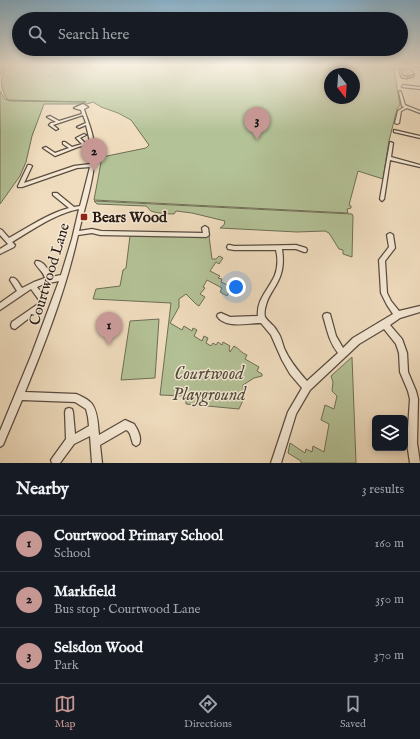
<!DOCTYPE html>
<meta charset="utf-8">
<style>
body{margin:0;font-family:"IM FELL English",serif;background:#242831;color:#f1f3f6}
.controls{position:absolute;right:12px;bottom:12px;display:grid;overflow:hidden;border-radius:6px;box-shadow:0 2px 6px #0003}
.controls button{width:36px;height:36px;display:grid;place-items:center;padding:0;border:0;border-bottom:1px solid #363941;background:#171b24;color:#f1f3f6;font:20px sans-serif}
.compass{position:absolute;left:324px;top:68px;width:36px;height:36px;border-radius:50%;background:#171b24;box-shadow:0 2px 6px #0003;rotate:163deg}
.you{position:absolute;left:236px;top:287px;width:14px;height:14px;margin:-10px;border:3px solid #fff;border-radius:50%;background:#1a73e8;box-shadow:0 0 0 6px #1a73e833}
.badge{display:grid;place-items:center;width:26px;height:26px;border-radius:50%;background:#c59692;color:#111;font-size:13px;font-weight:700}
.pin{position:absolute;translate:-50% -33px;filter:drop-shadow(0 1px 2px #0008)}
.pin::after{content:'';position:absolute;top:21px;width:14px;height:12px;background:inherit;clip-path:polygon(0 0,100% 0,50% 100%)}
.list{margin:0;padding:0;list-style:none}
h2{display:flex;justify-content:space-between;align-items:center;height:52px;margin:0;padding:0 16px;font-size:17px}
h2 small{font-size:13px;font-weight:400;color:#9ea1a6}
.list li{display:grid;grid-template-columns:26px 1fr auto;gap:12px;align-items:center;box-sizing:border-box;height:56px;padding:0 16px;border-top:1px solid #363941}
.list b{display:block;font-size:15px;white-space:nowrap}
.list p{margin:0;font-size:13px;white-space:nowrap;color:#9ea1a6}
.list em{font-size:13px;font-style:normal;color:#9ea1a6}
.icon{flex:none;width:22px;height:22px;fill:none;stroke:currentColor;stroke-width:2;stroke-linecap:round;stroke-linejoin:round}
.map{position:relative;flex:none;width:420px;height:463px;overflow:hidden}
.search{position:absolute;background:#171b24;box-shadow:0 2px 6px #0003;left:12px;right:12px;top:12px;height:44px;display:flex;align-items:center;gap:10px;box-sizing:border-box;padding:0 14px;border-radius:22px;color:#9ea1a6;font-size:15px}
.sheet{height:220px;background:#171b24}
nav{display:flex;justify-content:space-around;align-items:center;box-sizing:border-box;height:56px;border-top:1px solid #363941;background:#171b24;font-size:11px;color:#9ea1a6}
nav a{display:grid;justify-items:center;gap:2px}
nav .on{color:#c59692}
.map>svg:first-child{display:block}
.green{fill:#b4c297;stroke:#6e6e56;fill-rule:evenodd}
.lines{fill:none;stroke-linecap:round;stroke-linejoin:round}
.stream{stroke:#6c7b75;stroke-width:1}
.street-casing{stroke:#5a4c40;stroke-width:2.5}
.street{fill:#f5e9d5;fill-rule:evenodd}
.wall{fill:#c99a88;stroke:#281b16}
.shaded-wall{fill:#a47d6f;stroke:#281b16}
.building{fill:#eab39e;stroke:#281b16}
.poi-dot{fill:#8f2418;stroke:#f5e9d5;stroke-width:1.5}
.labels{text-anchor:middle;stroke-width:3;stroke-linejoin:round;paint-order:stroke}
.poi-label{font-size:15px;font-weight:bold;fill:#281b16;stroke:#f5e9d5;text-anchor:start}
.street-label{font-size:15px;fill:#281b16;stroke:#f5e9d5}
.near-park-label{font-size:18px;font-style:italic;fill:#524d3d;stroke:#f5e9d5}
</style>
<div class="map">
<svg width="420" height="463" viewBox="0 0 420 463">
<rect width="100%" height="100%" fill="#f0ddbf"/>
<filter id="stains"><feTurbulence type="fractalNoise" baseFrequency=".005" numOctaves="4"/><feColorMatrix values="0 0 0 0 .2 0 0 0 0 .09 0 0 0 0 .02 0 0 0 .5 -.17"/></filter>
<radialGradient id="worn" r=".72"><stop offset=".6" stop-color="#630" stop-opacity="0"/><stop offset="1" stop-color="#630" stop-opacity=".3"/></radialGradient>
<!-- green -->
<path class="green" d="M0,66H383L414,71L393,69L394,70L400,105L397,109L389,141L383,179L358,171L349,205L351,206V208L347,209L348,213L94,200L102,157L146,148L149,145L131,120L118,113L101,107L93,102L87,104H44L32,136L26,162L20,176L0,204V91L5,99L10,101L86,102L8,100C0,89 0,81 5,68L0,75ZM330,74H354V98H330Z
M94,201L352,214L353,216L352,257L343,254V250L339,249L329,233L325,231L297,232L220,228L224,225L225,221L192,213L176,211L174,214C169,214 155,213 151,211C149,210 148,207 146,206L97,204Z
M130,236H209L212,259H216L219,256L223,258L219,264L216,262L210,271L220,276L218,278L222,279L221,282L232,287L227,296L220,292L222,288L207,280L203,287L205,288L200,294L205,297L199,306L196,304L186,294L179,299V307L170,323L182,330L184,326L192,331L193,328L197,330L194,336L202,341L204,336L208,338L206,343L211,346L213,343L216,345L218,342L222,345L223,342L230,346L229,349L230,352L234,346C240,349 241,353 247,355L245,359L259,367L257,371L262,374V376L254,378L243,385L244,398L239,409L186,404V396L160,395L171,303L93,299L96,289L120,286L123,270L126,268Z
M159,319L155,378L121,380L130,321Z
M352,357L356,463H301V461L288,453L290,443L305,453L306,449L312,452L313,446L324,452L329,424L321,420L325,405L334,409L337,396L332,391L333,382L331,376Z"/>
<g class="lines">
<!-- stream -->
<path class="stream" d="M49,77L56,71L57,66"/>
<!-- street casing -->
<g class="street-casing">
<path id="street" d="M414,66H416L420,68V70Z
M403,85L420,87V89L402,87Z
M400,91L401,92L405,105L420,111V113L407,108L401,111L399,123L397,124L395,123L398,111L404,107L402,106L399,92Z
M83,104L88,107L84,109C87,119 91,127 93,138C99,167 86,201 79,231L92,229L101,231L203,233L202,228L205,226L208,228L209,235L208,236L206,237L100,235L92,233L78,235C66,289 46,341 25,392L76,394C81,396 89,400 92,404C98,412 98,426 99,435L125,420L134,424C138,430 142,438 139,444L136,446L133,444L130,434L128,431L126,430L100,445L102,463H92L90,436L74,444L60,463H52L51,460L53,457L66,439L65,412L66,409L69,408L72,409L73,412L75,434L89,426L88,417L86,409L75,402L22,400L3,445L0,447V431L31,356L59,281L44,284L37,287L46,299L42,308L15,329L12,328L11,325L12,322L38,304L39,300L31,289L0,310V303L17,291L10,280L11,278C16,276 19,284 22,288L34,282L45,278C43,271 38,269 35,263L36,261C43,260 49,270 51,277L61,275L72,239L79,209C54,214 34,229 12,242L15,245L14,247L0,254V249L8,244L0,235V229L2,230L9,238C29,227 47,214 69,208L53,195V193H57L74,207L80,206L90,167L77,168L22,187H18V186L28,165H30L32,166L24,183L74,166L90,164V144L78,147L55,156L43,148L46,147L55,153L69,148L63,144V142H65L72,147L82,144L76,138L84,134L86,135L80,138L85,143L90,142L86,125L79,128L77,127L86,123L83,115L53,125L58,129L56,130L49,125L51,123L56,122L47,117L50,116L59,121L82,114L81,110L74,108Z
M394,130L420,136V138L394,132Z
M390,142L393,143L391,157L420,165V167L390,160L384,199L382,201L380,199Z
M390,233L392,234L393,235L395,248L385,261L387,293L391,301L399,311L420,306V312L400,318L390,325L402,339L407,353L408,372L416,391L418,399L417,443L420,463H410L407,443L410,399L408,391L400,372L399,353L396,344L384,329L359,344L310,390L296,414L281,463H271L288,412L302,388L290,374L282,360L271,335L261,323C248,323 225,329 217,316L218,314L221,313L230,317L258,316C256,300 269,289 275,275C278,267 278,258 276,250H234L228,249L227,247L228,245H230L234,246L296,245L306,248L307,250L306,252H304L296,249H282C284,263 283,273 276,285C272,292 268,297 266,305C265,308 264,313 265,317C268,322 274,325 277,331C281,336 282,342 284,348C289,360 298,371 307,381L338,353C329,342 327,329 323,316L324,314L327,313L330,314L336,336L343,348L353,338L393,314L387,305L381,293L379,260L389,247L387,235L388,234Z"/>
</g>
<!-- street -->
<use href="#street" class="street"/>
</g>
<!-- wall -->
<path class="wall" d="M401,69L414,77L406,79L401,78L399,72Z"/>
<!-- shaded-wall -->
<path class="shaded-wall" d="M415,74L414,77L406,79L408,76Z"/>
<!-- building -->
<path class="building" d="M401,69H410L415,74L408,76L403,75Z"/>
<!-- sky -->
<linearGradient id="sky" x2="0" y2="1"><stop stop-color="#89b7d4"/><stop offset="0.5" stop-color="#f8f0e2"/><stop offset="1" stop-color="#f8f0e2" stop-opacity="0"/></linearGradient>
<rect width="420" height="131" fill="url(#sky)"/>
<!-- markers -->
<rect class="poi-dot" x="80" y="213" width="8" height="8" rx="2"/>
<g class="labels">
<!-- poi labels -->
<g class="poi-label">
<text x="92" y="222">Bears Wood</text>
</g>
<!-- street labels -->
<g class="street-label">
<text transform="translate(49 274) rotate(-73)" y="5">Courtwood Lane</text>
</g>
<!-- near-park labels -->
<g class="near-park-label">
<text x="209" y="379">Courtwood<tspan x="209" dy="21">Playground</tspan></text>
</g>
</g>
<rect width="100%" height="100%" filter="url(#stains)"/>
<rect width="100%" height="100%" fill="url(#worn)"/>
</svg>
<div class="controls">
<button><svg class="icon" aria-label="layers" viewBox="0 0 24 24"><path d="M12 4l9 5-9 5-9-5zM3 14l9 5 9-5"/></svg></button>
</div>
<svg class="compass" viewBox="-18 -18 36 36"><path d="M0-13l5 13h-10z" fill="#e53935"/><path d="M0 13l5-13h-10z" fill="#9ea1a6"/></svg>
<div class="you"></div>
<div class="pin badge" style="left:109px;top:345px">1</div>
<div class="pin badge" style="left:94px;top:171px">2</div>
<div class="pin badge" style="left:257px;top:140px">3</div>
<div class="search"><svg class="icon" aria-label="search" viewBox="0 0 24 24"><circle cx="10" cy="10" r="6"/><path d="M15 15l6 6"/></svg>Search here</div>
</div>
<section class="sheet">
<h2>Nearby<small>3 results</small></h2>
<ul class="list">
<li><span class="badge">1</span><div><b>Courtwood Primary School</b><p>School</p></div><em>160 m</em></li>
<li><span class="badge">2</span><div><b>Markfield</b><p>Bus stop · Courtwood Lane</p></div><em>350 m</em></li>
<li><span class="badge">3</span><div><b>Selsdon Wood</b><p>Park</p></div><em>370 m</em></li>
</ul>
</section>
<nav>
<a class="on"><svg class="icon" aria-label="map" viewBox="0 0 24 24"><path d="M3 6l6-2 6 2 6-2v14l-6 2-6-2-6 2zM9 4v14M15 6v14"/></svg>Map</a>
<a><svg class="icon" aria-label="directions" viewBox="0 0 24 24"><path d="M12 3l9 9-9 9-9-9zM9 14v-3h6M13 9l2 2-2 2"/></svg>Directions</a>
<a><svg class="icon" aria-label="saved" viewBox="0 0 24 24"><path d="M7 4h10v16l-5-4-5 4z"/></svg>Saved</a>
</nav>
